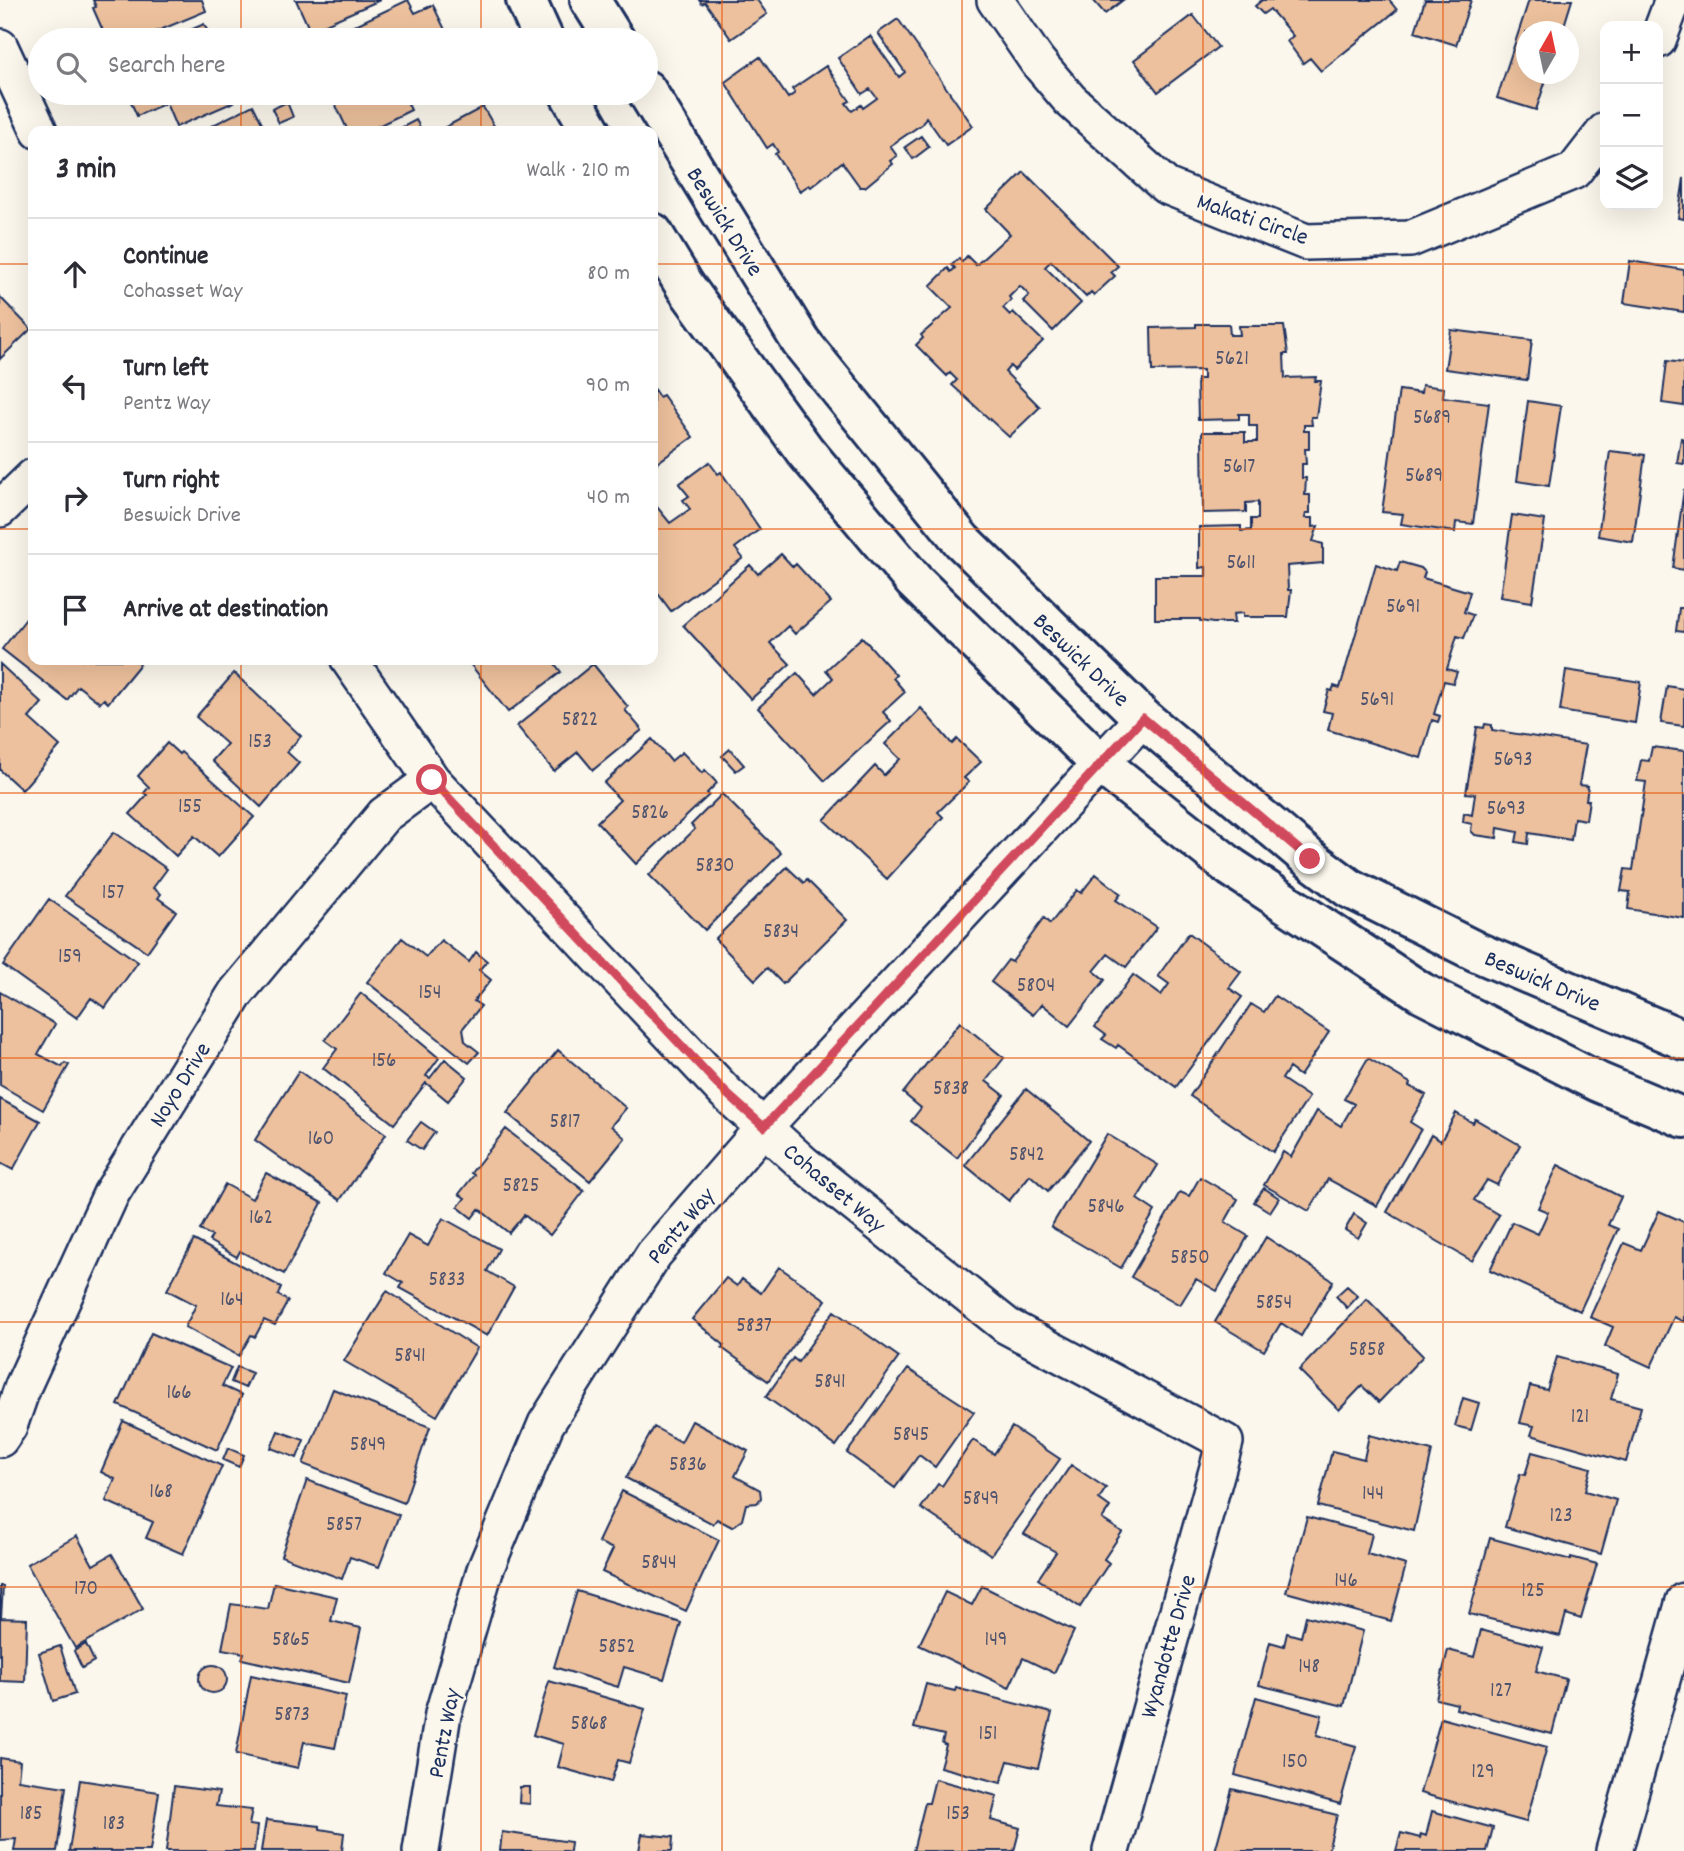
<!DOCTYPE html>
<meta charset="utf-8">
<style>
body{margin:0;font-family:Dekko,sans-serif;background:#f2f2f3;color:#2b2b33}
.controls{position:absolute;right:21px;top:21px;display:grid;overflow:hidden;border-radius:14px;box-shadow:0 7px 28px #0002}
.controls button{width:63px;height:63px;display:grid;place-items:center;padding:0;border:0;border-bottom:2px solid #e1e1e2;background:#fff;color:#2b2b33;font:35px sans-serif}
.compass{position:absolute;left:1516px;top:21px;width:63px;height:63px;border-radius:50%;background:#fff;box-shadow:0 7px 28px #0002;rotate:9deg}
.stop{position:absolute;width:21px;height:21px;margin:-16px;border:5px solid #d1495b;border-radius:50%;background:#fff}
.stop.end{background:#d1495b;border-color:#fff;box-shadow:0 2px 7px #0008}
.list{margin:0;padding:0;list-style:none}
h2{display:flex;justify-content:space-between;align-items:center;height:91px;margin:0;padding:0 28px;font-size:30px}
h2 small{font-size:23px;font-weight:400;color:#7c7c81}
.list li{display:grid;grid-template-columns:46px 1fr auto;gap:21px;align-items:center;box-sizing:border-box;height:112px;padding:0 28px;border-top:2px solid #e1e1e2}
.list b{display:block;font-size:26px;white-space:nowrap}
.list p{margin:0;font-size:23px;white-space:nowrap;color:#7c7c81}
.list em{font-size:23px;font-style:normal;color:#7c7c81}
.icon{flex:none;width:38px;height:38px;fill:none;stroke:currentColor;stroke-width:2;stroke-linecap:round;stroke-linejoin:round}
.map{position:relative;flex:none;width:1684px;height:1851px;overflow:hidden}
.search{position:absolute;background:#fff;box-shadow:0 7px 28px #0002;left:28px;top:28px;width:630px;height:77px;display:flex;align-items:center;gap:18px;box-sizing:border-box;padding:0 24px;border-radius:38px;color:#7c7c81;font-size:26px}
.panel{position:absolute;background:#fff;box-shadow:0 7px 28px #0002;left:28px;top:126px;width:630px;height:539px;border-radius:14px}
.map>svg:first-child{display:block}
.building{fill:#edc19d;stroke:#1b2f5e;stroke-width:2}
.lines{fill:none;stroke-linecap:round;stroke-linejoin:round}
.minor-casing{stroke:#1b2f5e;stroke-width:40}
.tertiary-casing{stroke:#1b2f5e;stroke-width:44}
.minor{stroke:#fbf7ec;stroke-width:35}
.tertiary{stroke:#fbf7ec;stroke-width:38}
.route{stroke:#d1495b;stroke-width:9}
.grid{fill:none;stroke:#e8590c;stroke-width:2;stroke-opacity:0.55}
.labels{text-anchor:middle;stroke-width:5;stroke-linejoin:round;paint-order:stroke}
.number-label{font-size:21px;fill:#50546e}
.street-label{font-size:24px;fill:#1b2f5e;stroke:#fbf7ec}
</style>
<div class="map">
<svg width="1684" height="1851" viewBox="0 0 1684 1851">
<rect width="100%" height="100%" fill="#fbf7ec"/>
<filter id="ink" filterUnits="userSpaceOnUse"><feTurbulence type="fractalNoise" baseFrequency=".0143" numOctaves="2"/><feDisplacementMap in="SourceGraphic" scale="14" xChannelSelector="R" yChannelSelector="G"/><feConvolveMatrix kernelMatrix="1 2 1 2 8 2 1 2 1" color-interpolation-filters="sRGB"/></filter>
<g filter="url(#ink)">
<!-- building -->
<path class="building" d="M93,0H202L206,11L136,40H107L93,8L96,7Z
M296,0H380L310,31Z
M408,0L415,13L433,5L450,40H324Z
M699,0H757L767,14L731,39L705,2L702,4Z
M1093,0H1123L1105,14Z
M1262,0H1389L1397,10L1321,71L1310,58L1303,63L1287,41L1293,36L1270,9L1263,14L1255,6Z
M1425,0H1471L1456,45L1415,32Z
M1529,0H1572L1562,32H1526V74H1548L1536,110L1497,98Z
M1193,15L1218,47L1158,92L1134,60Z
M898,19L973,126L946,145L926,117L922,124L890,146L897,156L890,161L893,164L865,187H860L842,162L811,187L809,185L800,191L775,154L778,152L773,144L767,148L725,82L760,57L788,98L795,93L792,89L826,66L850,101L846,103L852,111L861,105L863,108L877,98L870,89L862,94L838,58L870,36L899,77L905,72L878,33Z
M204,24L212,40H167Z
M127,93H230L234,102L176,127L166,103L137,116Z
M330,93H403L411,110L368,131H348Z
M287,102L293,117L279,123L272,109Z
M253,105L266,131H207V128Z
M483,107L497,131H438Z
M416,120L422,131H395Z
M921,136L929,147L913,159L905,147Z
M1024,172L1118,266L1111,272L1115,276L1094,295L1091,292L1086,297L1051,261L1045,267L1081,303L1053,331L1023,301L1029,295L1020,286L1009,297L1011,300L1003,308L1010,315L1013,312L1043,341L1014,370L1010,366L1005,372L1040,407L1009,437L952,385L957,380L950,373L947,376L916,345L923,338L921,335L952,308L930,286L948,268L951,272L955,268L952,265L959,258L962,262L967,256L976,265L1010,234L986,209Z
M1684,178V219L1678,218Z
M1630,261L1684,270V312L1624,303Z
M0,297L31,329L0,359Z
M1196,324H1229L1230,335H1240L1239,326H1284L1288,354H1284L1285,378L1316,377L1315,381H1321L1316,417H1311L1312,425H1304V431H1309V449H1305L1306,464H1302V478H1306L1305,495H1310V513H1306L1305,518H1313V527L1318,526L1313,541L1323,544V563L1287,566L1288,590H1291L1288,617H1243V613L1233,614L1234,623H1213L1200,621V619H1155V576H1206V567L1199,568V527L1241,526V531L1251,530V519H1258V502L1246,503V512L1203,513L1202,432H1245V442H1257V426H1249V414H1239V419L1198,420L1197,379H1203V370L1152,371L1151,328L1196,327Z
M1451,330L1532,340L1527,380L1445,369Z
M1667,361L1684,363V406L1662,403Z
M1422,385L1444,388L1443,397L1489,403L1473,524L1456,522L1455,532L1401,524L1403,514L1382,512L1399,390L1421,393Z
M653,388L659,397L663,395L693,437L654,465Z
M1528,401L1561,406L1549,486L1517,481Z
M1681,438L1684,439V464L1677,463Z
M1610,451L1645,455L1633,542L1598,536Z
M709,462L718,474L721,472L760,529L735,548L743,558L671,611L653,587V502L670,523L690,509L683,500L689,496L679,484Z
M1684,489V570L1673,568Z
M1512,515L1545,520L1532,602L1500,597Z
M781,554L793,567L796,564L831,602L795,634L788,626L770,643L790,664L751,699L683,625L750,565L758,574Z
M1400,562L1421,568L1425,572L1423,578L1470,592L1464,612L1473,615L1464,638L1457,636L1447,669L1457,672L1453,683L1444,681L1434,714L1440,716L1438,722L1432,720L1421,758L1328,730L1332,713L1323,711L1329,690L1332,691L1334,686L1340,688L1376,564L1397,571Z
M1679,608H1684V632L1676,631Z
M33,610V660H138L140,664L108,703L104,699L100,703L78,686L67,700L2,649Z
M862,637L896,675L893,678L905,692L883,712L891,721L825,781L758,708L797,673L816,694L833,678L826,670Z
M467,660H552L561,672L508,712Z
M0,664L42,703L29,718L60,746L22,790L0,770Z
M593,664L628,707L625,710L642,730L593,770L578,752L554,771L517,726Z
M1566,670L1641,682L1635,723L1560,711Z
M234,673L301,736L287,752L299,763L261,807L212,761L227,744L196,717Z
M1667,686L1684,689V726L1661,723Z
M921,708L952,744L957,739L981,762L964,778L969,782L938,812L943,817L887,879L824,820L875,766L884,775L900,759L885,744Z
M1485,724L1492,725V730L1586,745L1579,785L1588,786L1586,800H1589L1586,820L1574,818L1571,840L1529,833L1528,844L1516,842L1518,832L1498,828L1497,838L1475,835L1471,831L1472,824L1463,822L1464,813L1472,815L1475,794L1466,793L1477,727L1484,728Z
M652,739L671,761L682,752L702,773L705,770L717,783L707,793L709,795L636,864L597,822L620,800L604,783Z
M167,743L179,754L181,752L254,817L218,857L194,836L176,856L130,814L147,795L144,793L149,787L138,776Z
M1652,747L1684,751V918L1628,909L1630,892L1621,891L1625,869L1633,870L1646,782L1637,781L1641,760L1649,761Z
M730,749L744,765L736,771L722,756Z
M722,794L781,853L705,930L649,875L695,829L691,825Z
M114,832L167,869L153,888L161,894L158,898L176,911L147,952L65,896Z
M787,867L804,883L807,880L847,920L783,984L767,968L755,980L715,939Z
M1096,874L1121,894L1116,900L1157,927L1126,967L1108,954L1094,971L1105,980L1069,1026L1042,1004L1033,1015L991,982L1008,960L1012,962L1044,918L1050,924L1077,890L1081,893Z
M49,899L138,962L105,1008L91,998L77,1018L3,965Z
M1189,933L1241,972L1229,988L1242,997L1176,1087L1118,1045L1116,1048L1102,1039L1106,1035L1095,1027L1133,975L1161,995L1169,984L1158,976Z
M402,938L426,957L441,940L469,962L476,952L487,961L479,970L491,980L474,1001L481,1006L463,1028L465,1041L479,1052L469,1063L367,982Z
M0,992L55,1024L38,1054L62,1067L65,1063L69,1065L43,1110L0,1085Z
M361,993L439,1058L426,1076L430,1078L445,1059L467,1077L448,1101L426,1083L394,1124L323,1068L337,1049L325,1040Z
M1275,996L1329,1032L1300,1076L1289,1068L1282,1079L1309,1097L1273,1152L1190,1096L1251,1004L1264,1012Z
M960,1022L1004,1058L986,1081L1004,1095L957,1158L911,1121L921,1108L903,1093Z
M558,1050L626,1108L611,1126L625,1138L590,1181L507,1113Z
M1368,1058L1410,1083L1409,1086L1426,1095L1410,1122L1421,1129L1377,1206L1328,1179L1309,1211L1264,1185L1283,1152L1291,1157L1317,1111L1341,1126L1354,1104L1344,1099Z
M299,1071L386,1134L340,1200L255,1140Z
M1026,1089L1089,1141L1048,1191L1030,1175L1009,1201L965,1165Z
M0,1099L40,1121L13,1170L0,1163Z
M1456,1113L1473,1123L1475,1119L1520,1145L1497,1185L1487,1180L1474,1200L1499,1215L1472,1261L1387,1212L1431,1135L1441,1141Z
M421,1122L435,1132L422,1150L407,1140Z
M506,1129L584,1191L550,1235L524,1215L509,1233L479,1209L472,1218L458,1207L465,1198L459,1194L474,1175L471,1173Z
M1107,1134L1158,1165L1137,1199L1155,1211L1121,1268L1051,1227Z
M1558,1165L1621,1197L1608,1225L1618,1229L1580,1311L1490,1270L1512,1222L1538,1234L1548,1212L1538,1208Z
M266,1173L322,1203L284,1274L240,1251L237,1257L209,1241L212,1236L200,1230L225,1184L252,1199Z
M1200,1177L1238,1199L1225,1222L1248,1236L1217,1291L1196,1279L1180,1305L1131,1277L1180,1192L1189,1196Z
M1264,1188L1279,1198L1270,1212L1254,1202Z
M1659,1211L1684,1222V1322L1674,1317L1651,1367L1605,1346L1613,1327L1590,1317L1624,1243L1641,1250Z
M1354,1214L1367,1223L1358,1238L1345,1230Z
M443,1218L499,1249L487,1271L514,1287L487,1336L400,1288L403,1283L386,1273L408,1235L428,1246Z
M1266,1237L1333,1281L1301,1336L1281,1323L1264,1351L1215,1322Z
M194,1240L281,1287L278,1295L288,1301L275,1325L264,1320L255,1337L251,1335L239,1356L185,1327L196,1305L167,1290Z
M779,1267L826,1300L768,1381L722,1348L724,1345L692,1319L726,1278L737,1286L742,1279L761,1293Z
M1347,1286L1358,1296L1347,1308L1336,1296Z
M387,1291L477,1348L437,1416L344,1361Z
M1367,1299L1423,1356L1379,1402L1362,1386L1339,1410L1299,1370Z
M834,1311L899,1357L836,1446L766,1397L793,1358L798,1362Z
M151,1333L231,1368L222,1386L242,1395L217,1450L118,1405Z
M1557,1357L1618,1374L1611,1399L1641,1407L1626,1462L1531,1435L1534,1426L1520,1423L1530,1386L1547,1390Z
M237,1367L252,1373L245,1388L231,1382Z
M908,1369L974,1412L935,1467L919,1455L895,1488L847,1453Z
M333,1389L430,1427L404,1503L303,1464Z
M1463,1398L1479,1403L1471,1430L1455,1426Z
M123,1421L222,1466L183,1554L146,1538L153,1522L106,1501L115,1479L101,1472Z
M692,1421L748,1451L735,1476L760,1490L761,1498L757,1503L746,1504L742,1520L732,1527L717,1519L713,1524L626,1478L654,1427L681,1442Z
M1012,1427L1060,1459L991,1555L921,1508L938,1484L942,1486L973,1440L994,1454Z
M278,1431L304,1440L297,1458L271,1448Z
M1369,1435L1432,1451L1414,1531L1318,1506L1332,1451L1364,1459Z
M228,1448L244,1455L239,1467L223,1460Z
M1532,1452L1591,1468L1585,1491L1616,1500L1601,1554L1505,1527L1520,1474L1525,1475Z
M1071,1465L1106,1488L1099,1499L1110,1507L1102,1519L1122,1532L1104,1559L1109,1563L1080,1607L1038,1579L1056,1552L1024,1534Z
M307,1480L399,1515L379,1567L350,1557L342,1579L281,1556Z
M622,1491L719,1540L686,1611L602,1572L613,1549L598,1542Z
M1307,1517L1372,1534L1367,1554L1406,1565L1391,1621L1286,1592Z
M77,1536L93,1565L112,1554L143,1609L75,1648L27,1564Z
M1490,1538L1571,1560V1557L1597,1564L1581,1619L1566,1614L1560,1636L1469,1614Z
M274,1583L337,1597L331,1621L361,1628L349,1683L242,1659L244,1653L222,1649L231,1604L268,1609Z
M0,1586H3L1,1618L27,1619L25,1682L0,1681Z
M982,1586L1074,1631L1054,1673L1023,1658L1009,1688L919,1645L945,1592L972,1605Z
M577,1591L681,1623L664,1679L624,1667L618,1687L554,1667Z
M1306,1616L1363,1631L1344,1706L1259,1685L1270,1642L1284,1646L1287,1633L1301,1637Z
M1481,1630L1543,1647L1536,1671L1566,1679L1552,1734L1456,1709L1457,1704L1436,1699L1448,1650L1474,1657Z
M86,1644L94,1661L82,1668L74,1651Z
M60,1646L75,1694L53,1701L39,1653Z
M199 1679a14 14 0 1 1 28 0a14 14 0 1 1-28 0Z
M251,1675L346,1696L335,1748L304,1742L298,1768L236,1754Z
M549,1681L645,1709L629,1763L618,1760L611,1782L558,1767L564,1744L533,1735Z
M926,1684L955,1691L956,1688L1052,1713L1038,1768L1008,1761L1001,1783L940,1767L946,1745L942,1743L944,1735L914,1728Z
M1256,1697L1322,1715L1317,1735L1356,1746L1340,1804L1235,1775Z
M1441,1718L1547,1747L1526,1822L1420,1793Z
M0,1758L20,1761L18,1780L66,1787L57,1851H14L16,1839L0,1840Z
M935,1779L997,1796L991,1820L1020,1828L1014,1851H913L925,1803H929Z
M80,1780L159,1792L150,1851H69Z
M174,1786L219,1792L216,1806L252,1810L249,1825L257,1826L254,1851H166Z
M520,1787H530V1804L519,1803Z
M1232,1789L1337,1815L1328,1851H1215Z
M1432,1811L1493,1828L1487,1851H1396L1401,1833L1420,1838L1421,1834L1426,1836Z
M266,1820L320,1826V1829L344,1833L342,1851H261Z
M502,1832L571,1842L570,1851H500Z
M642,1834L673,1837L672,1851H639Z"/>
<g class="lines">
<!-- minor casing -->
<g class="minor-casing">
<path id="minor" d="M995,0L1037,61L1070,100L1166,186L1306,242L1410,239L1574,171L1605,131
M1658,40L1673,0
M0,47L39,131
M0,509L33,477
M349,660L432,780L726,1093L804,1164L1007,1326L1225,1442L1111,1851
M0,1439L9,1426L23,1386L111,1194L236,993L384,815L432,780
M421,1851L443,1714L485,1570L546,1424L654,1254L764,1127L1143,718
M1614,1851L1684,1601"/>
</g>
<!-- tertiary casing -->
<g class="tertiary-casing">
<path id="tertiary" d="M526,0L544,40
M590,0L615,40
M646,90L801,342L962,541L1143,718L1310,859L1349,888L1477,952L1684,1040
M569,93L591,131
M653,233L685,286L805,451L914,581L1102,765L1231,867L1421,992L1598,1082L1684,1118"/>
</g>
<!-- minor -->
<use href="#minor" class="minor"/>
<!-- tertiary -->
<use href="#tertiary" class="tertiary"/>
</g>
</g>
<g class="lines" filter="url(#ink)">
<!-- route -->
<path class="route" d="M432,780L726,1093L764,1127L1143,718L1310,859"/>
</g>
<!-- grid -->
<path class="grid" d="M241,0V40M481,0V40M722,0V1851M962,0V1851M1203,0V1851M1443,0V1851M241,93V131M481,93V131M0,264H33M653,264H1684M0,529H33M653,529H1684M241,660V1851M481,660V1851M0,793H1684M0,1058H1684M0,1322H1684M0,1587H1684"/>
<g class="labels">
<!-- number labels -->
<g class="number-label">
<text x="1232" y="364">5621</text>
<text x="1432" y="423">5689</text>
<text x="1239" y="472">5617</text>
<text x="1424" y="481">5689</text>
<text x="1241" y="568">5611</text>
<text x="1403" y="612">5691</text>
<text x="1377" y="705">5691</text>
<text x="580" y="725">5822</text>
<text x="260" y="747">153</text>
<text x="1513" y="765">5693</text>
<text x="190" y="812">155</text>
<text x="1506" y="814">5693</text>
<text x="650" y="818">5826</text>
<text x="715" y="871">5830</text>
<text x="113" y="898">157</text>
<text x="781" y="937">5834</text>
<text x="70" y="962">159</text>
<text x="1036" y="991">5804</text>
<text x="430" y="998">154</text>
<text x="384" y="1066">156</text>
<text x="951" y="1094">5838</text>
<text x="565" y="1127">5817</text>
<text x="321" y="1144">160</text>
<text x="1027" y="1160">5842</text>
<text x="521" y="1191">5825</text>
<text x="1106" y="1212">5846</text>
<text x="261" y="1223">162</text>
<text x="1190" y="1263">5850</text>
<text x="447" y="1285">5833</text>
<text x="232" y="1305">164</text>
<text x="1274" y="1308">5854</text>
<text x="754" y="1331">5837</text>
<text x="1367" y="1355">5858</text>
<text x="410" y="1361">5841</text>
<text x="830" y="1387">5841</text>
<text x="179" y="1398">166</text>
<text x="1580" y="1422">121</text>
<text x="911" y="1440">5845</text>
<text x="368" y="1450">5849</text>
<text x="688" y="1470">5836</text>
<text x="161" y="1497">168</text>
<text x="1373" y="1499">144</text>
<text x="981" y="1504">5849</text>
<text x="1561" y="1521">123</text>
<text x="344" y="1530">5857</text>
<text x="659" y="1568">5844</text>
<text x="1346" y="1586">146</text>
<text x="86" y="1594">170</text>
<text x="1533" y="1596">125</text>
<text x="291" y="1645">5865</text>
<text x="996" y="1645">149</text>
<text x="617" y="1652">5852</text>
<text x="1309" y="1672">148</text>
<text x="1501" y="1696">127</text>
<text x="292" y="1720">5873</text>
<text x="589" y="1729">5868</text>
<text x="988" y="1739">151</text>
<text x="1295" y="1767">150</text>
<text x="1483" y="1777">129</text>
<text x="31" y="1819">185</text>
<text x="958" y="1819">153</text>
<text x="114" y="1829">183</text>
</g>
<!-- street labels -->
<g class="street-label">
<text transform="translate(1253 218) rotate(19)" y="8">Makati Circle</text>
<text transform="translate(726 221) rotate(58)" y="8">Beswick Drive</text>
<text transform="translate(1082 659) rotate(44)" y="8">Beswick Drive</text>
<text transform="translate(1543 980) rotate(23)" y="8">Beswick Drive</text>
<text transform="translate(179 1084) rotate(-58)" y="8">Noyo Drive</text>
<text transform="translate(835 1187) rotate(40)" y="8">Cohasset Way</text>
<text transform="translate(680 1225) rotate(-50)" y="8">Pentz Way</text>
<text transform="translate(1167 1646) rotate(-74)" y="8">Wyandotte Drive</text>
<text transform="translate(443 1733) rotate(-79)" y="8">Pentz Way</text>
</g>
</g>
</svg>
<div class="controls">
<button>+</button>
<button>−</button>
<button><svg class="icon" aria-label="layers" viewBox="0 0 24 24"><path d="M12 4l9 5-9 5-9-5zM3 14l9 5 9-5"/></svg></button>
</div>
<svg class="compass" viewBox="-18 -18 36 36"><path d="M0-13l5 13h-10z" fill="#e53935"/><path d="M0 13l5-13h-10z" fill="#7c7c81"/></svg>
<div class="stop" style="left:432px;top:780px"></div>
<div class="stop end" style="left:1310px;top:859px"></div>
<div class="search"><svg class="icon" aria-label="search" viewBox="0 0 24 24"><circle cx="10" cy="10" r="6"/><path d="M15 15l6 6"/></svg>Search here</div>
<section class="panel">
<h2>3 min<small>Walk · 210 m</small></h2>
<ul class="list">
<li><svg class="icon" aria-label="ahead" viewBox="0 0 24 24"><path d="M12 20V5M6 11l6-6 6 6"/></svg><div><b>Continue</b><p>Cohasset Way</p></div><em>80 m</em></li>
<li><svg class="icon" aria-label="left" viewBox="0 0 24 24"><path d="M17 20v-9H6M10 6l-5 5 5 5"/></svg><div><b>Turn left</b><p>Pentz Way</p></div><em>90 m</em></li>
<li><svg class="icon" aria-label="right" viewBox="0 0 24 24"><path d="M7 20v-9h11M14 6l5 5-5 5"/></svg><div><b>Turn right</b><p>Beswick Drive</p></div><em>40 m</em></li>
<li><svg class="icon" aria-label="arrive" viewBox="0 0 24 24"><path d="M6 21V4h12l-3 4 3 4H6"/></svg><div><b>Arrive at destination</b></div></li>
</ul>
</section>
</div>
